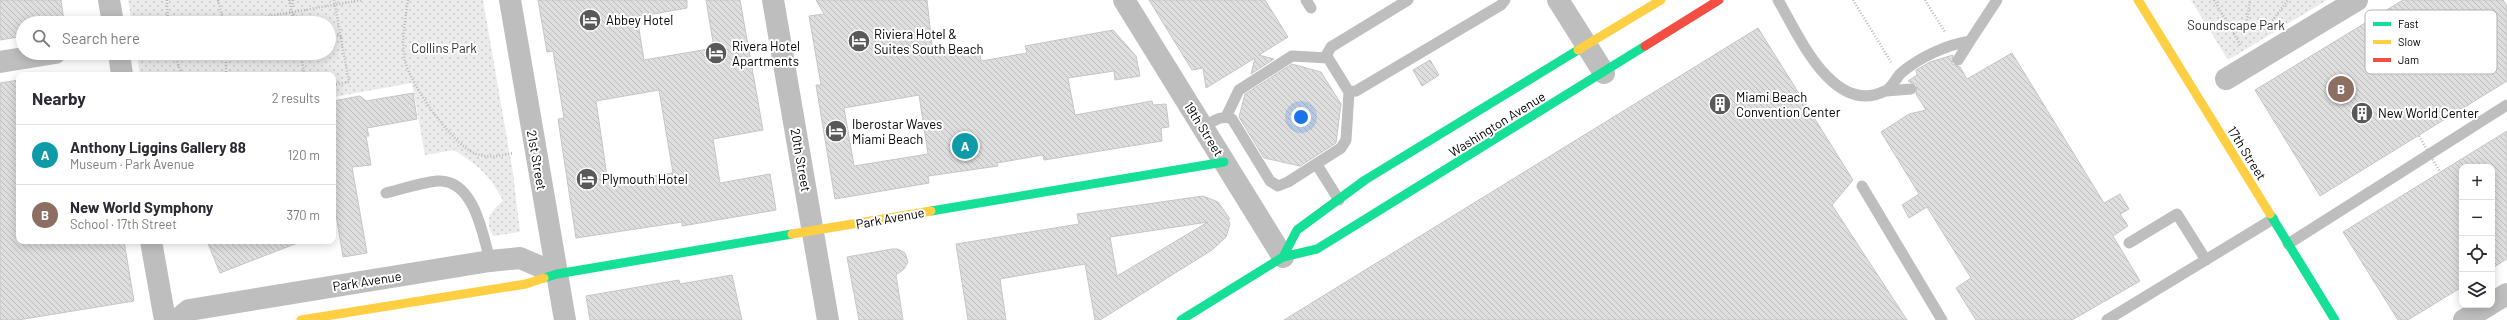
<!DOCTYPE html>
<meta charset="utf-8">
<style>
body{margin:0;font-family:Barlow,sans-serif;background:#f7f7f7;color:#2b2b33}
.controls{position:absolute;right:12px;bottom:12px;display:grid;overflow:hidden;border-radius:8px;box-shadow:0 2px 10px #0003}
.controls button{width:36px;height:36px;display:grid;place-items:center;padding:0;border:0;border-bottom:1px solid #e1e1e2;background:#fff;color:#2b2b33;font:20px sans-serif}
.you{position:absolute;left:1301px;top:117px;width:14px;height:14px;margin:-10px;border:3px solid #fff;border-radius:50%;background:#1a73e8;box-shadow:0 0 0 6px #1a73e833}
.badge{display:grid;place-items:center;width:26px;height:26px;border-radius:50%;background:#111827;color:#fff;font-size:13px;font-weight:700}
.pin{position:absolute;translate:-50% -50%;border:2px solid #fff;box-shadow:0 1px 4px #0006}
.list{margin:0;padding:0;list-style:none}
h2{display:flex;justify-content:space-between;align-items:center;height:52px;margin:0;padding:0 16px;font-size:17px}
h2 small{font-size:13px;font-weight:400;color:#7c7c81}
.list li{display:grid;grid-template-columns:26px 1fr auto;gap:12px;align-items:center;box-sizing:border-box;height:60px;padding:0 16px;border-top:1px solid #e1e1e2}
.list b{display:block;font-size:15px;white-space:nowrap}
.list p{margin:0;font-size:13px;white-space:nowrap;color:#7c7c81}
.list em{font-size:13px;font-style:normal;color:#7c7c81}
.icon{flex:none;width:22px;height:22px;fill:none;stroke:currentColor;stroke-width:2;stroke-linecap:round;stroke-linejoin:round}
.map{position:relative;flex:none;width:2507px;height:320px;overflow:hidden}
.search{position:absolute;background:#fff;box-shadow:0 2px 10px #0003;left:16px;top:16px;width:320px;height:44px;display:flex;align-items:center;gap:10px;box-sizing:border-box;padding:0 14px;border-radius:22px;color:#7c7c81;font-size:15px}
.panel{position:absolute;background:#fff;box-shadow:0 2px 10px #0003;left:16px;top:72px;width:320px;height:172px;border-radius:8px}
.map>svg:first-child{display:block}
.grass{fill:url(#grass-dots)}
.building{fill:url(#building-back-hatch);stroke:#c6c6c6;fill-rule:evenodd}
.lines{fill:none;stroke-linecap:round;stroke-linejoin:round}
.path{stroke:#b9b9b9;stroke-width:2.5;stroke-dasharray:1 2;stroke-linecap:butt}
.lane{stroke:#bebebe;stroke-width:11}
.street{stroke:#bebebe;stroke-width:22}
.fast{stroke:#16e098;stroke-width:9}
.slow{stroke:#ffcf43;stroke-width:9}
.jam{stroke:#f24e42;stroke-width:9}
.path-bridge{stroke:#b9b9b9;stroke-width:2.5;stroke-dasharray:1 2;stroke-linecap:butt}
.labels{text-anchor:middle;stroke-width:4;stroke-linejoin:round;paint-order:stroke}
.poi-label{font-size:13px;fill:#000;stroke:#fff;text-anchor:start}
.park-label{font-size:13px;fill:#313131;stroke:#fff}
.street-label{font-size:13px;fill:#000;stroke:#fff}
.key{fill:#fff;stroke:#b2b2b2;stroke-width:1}
.key-label{font-size:11px;fill:#000}
</style>
<div class="map">
<svg width="2507" height="320" viewBox="0 0 2507 320">
<defs>
<pattern id="grass-dots" width="8" height="8" patternUnits="userSpaceOnUse"><rect width="8" height="8" fill="#ebebeb"/><path d="M2 2h.1M6 6h.1" fill="none" stroke="#c8c8c8" stroke-width="1.8" stroke-linecap="round"/></pattern>
<pattern id="building-back-hatch" width="6" height="6" patternUnits="userSpaceOnUse"><rect width="6" height="6" fill="#dedede"/><path d="M-1 5l2 2M0 0l6 6M5-1l2 2" fill="none" stroke="#bdbdbd"/></pattern>
</defs>
<rect width="100%" height="100%" fill="#fff"/>
<!-- grass -->
<path class="grass" d="M128,0H483L513,173L520,232L493,236C484,220 490,211 503,201C490,175 479,166 454,150L425,155L412,83L333,97V75H140L137,53H329V23H132Z
M2191,0H2327L2228,60Z"/>
<!-- building -->
<path class="building" d="M0,0H61L64,21L23,23V36L0,40Z
M538,0H687V8L637,17L644,60L714,48L706,0H740L763,130L713,139L720,183L770,174L776,210L682,226V222L576,238L558,119L564,118L553,51L547,52ZM659,90L673,173L608,183L596,101Z
M816,0H927L933,54L979,47L981,61L1027,53L1025,46L1113,30L1136,56L1140,76L1115,80L1114,71L1068,78L1075,115L1152,101L1153,105L1166,104L1169,127L1161,128L1162,141L1044,160L1043,155L997,163L998,166L928,176L929,183L835,199L816,85H821L809,16L824,14ZM919,95L928,154L854,166L844,108Z
M1149,0H1265L1288,37L1259,55L1274,59L1251,74L1255,58L1206,88L1203,68L1192,70Z
M2403,0H2503L2507,6V81L2320,196L2255,90Z
M1758,28L1853,180L1832,205L1907,320H1284Z
M2012,53L2104,203L2120,194L2129,209L2120,214L2128,226L2113,236L2140,281L2072,320H1976L1956,288L1971,278L1927,207L1909,218L1902,205L1919,194L1881,132L1909,114L1926,110L1916,94L1917,85L1908,81L1917,75L1916,70L1930,62L1953,55L1952,64L1960,67L1967,79Z
M1430,60L1439,75L1422,86L1413,70Z
M1292,64L1321,72L1341,104L1336,143L1300,166L1264,158L1239,117L1245,94Z
M19,80V241H124L134,301L18,320H0V83Z
M413,93L417,119L367,128L369,136H366L371,165L352,167L367,253L343,257L335,208H333V101L360,96L366,101Z
M2507,131V259L2492,268V167H2462V287L2408,320H2398L2343,232Z
M1203,196L1218,202L1230,219H1228L1230,224L1226,237L1212,250L1100,320H1095L1085,264L1000,279L1006,320H968L956,244L1079,224L1077,214ZM1208,222L1117,276L1110,237Z
M207,241H300V242L220,273Z
M892,249H898L905,253L908,262L904,269L896,275L903,320H859L847,257Z
M732,275L742,320H590L586,296L679,280L680,284Z"/>
<g class="lines">
<!-- path -->
<path class="path" d="M167,0L168,23
M218,0L224,23
M289,0L294,23
M408,0C405,21 401,40 405,61C411,85 451,143 474,153C488,159 499,156 513,153
M1853,0L1891,62
M1925,0L1945,32
M2214,0L2241,46
M292,7L293,0
M293,15L310,23
M230,23L362,0
M2265,30L2288,0
M329,32L341,37
M2233,33L2246,27L2250,0
M174,53L182,75
M300,53L305,75
M226,75V53
M333,85L349,82L334,0"/>
<!-- lane -->
<path class="lane" d="M1306,0L1311,8
M1408,0L1331,47L1327,54L1328,58L1349,92L1356,91L1501,5L1505,0
M1778,0C1798,34 1833,117 1885,91C1892,88 1896,78 1901,73C1920,57 1946,45 1970,41L1997,0
M1958,60L1970,41
M1886,91L1911,89
M1226,117L1239,90L1292,56L1328,58
M1203,128C1212,122 1221,114 1232,119L1270,181L1278,186L1288,182L1341,148L1346,140L1349,92
M1317,165L1339,200
M1862,186L1942,320
M386,193C402,189 420,183 437,181C474,178 483,235 490,261
M2129,243L2177,214L2206,260
M2288,244L2507,105
M2107,320L2273,219"/>
<!-- street -->
<path class="street" d="M109,0L113,23
M510,0L565,320
M773,0L828,320
M1124,0L1283,257
M1558,0L1604,73
M119,53L122,75
M0,62L55,53
M2226,79L2357,0
M151,241L165,320
M2492,303L2507,294
M177,320L189,310L490,261L520,258L557,274
M2464,320L2489,305"/>
<!-- fast -->
<path class="fast" d="M931,211L1224,162
M2270,214L2335,320
M1283,257L1297,230L1365,180L1578,50
M544,278L557,274L792,234
M1181,320L1283,257L1317,249L1645,46"/>
<!-- slow -->
<path class="slow" d="M2138,0L2270,214
M1578,50L1661,0
M792,234L931,211
M301,320L526,284L544,278"/>
<!-- jam -->
<path class="jam" d="M1645,46L1719,0"/>
<!-- path-bridge -->
<path class="path-bridge" d="M2419,136L2440,172"/>
</g>
<!-- icons -->
<defs>
<g id="hotel-disc" transform="scale(1.15)"><circle r="9.5" fill="#595959" stroke="#fff"/><path d="M-6-4.5h1.5V1H6V5H4.5V3h-9V5H-6ZM-4 0a1.8 1.8 0 1 1 3.6 0ZM.5 0V-2.5h3Q6-2.5 6 0Z" fill="#fff"/></g>
<g id="building-disc" transform="scale(1.15)"><circle r="9.5" fill="#595959" stroke="#fff"/><path d="M-4-6H4V6H1V3H-1V6H-4ZM-2.5-4.3h1.7v1.8h-1.7ZM.8-4.3h1.7v1.8H.8ZM-2.5-1h1.7V.8h-1.7ZM.8-1h1.7V.8H.8Z" fill="#fff"/></g>
</defs>
<g fill-rule="evenodd">
<use href="#hotel-disc" x="590" y="20"/>
<use href="#hotel-disc" x="859" y="41"/>
<use href="#hotel-disc" x="716" y="53"/>
<use href="#building-disc" x="1720" y="104"/>
<use href="#building-disc" x="2362" y="113"/>
<use href="#hotel-disc" x="836" y="131"/>
<use href="#hotel-disc" x="587" y="179"/>
</g>
<g class="labels">
<!-- poi labels -->
<g class="poi-label">
<text x="606" y="25">Abbey Hotel</text>
<text x="874" y="39">Riviera Hotel &amp;<tspan x="874" dy="15">Suites South Beach</tspan></text>
<text x="732" y="51">Rivera Hotel<tspan x="732" dy="15">Apartments</tspan></text>
<text x="1736" y="102">Miami Beach<tspan x="1736" dy="15">Convention Center</tspan></text>
<text x="2378" y="118">New World Center</text>
<text x="852" y="129">Iberostar Waves<tspan x="852" dy="15">Miami Beach</tspan></text>
<text x="602" y="184">Plymouth Hotel</text>
</g>
<!-- park labels -->
<g class="park-label">
<text x="2236" y="30">Soundscape Park</text>
<text x="444" y="53">Collins Park</text>
</g>
<!-- street labels -->
<g class="street-label">
<text transform="translate(1497 124) rotate(-32)" y="5">Washington Avenue</text>
<text transform="translate(1204 129) rotate(58)" y="5">19th Street</text>
<text transform="translate(2247 153) rotate(58)" y="5">17th Street</text>
<text transform="translate(537 160) rotate(80)" y="5">21st Street</text>
<text transform="translate(801 160) rotate(80)" y="5">20th Street</text>
<text transform="translate(890 218) rotate(-10)" y="5">Park Avenue</text>
<text transform="translate(367 281) rotate(-9)" y="5">Park Avenue</text>
</g>
</g>
<!-- legend -->
<rect x="2365" y="10" width="132" height="64" rx="6" class="key"/>
<rect x="2373" y="22" width="18" height="4" fill="#16e098"/>
<rect x="2373" y="40" width="18" height="4" fill="#ffcf43"/>
<rect x="2373" y="58" width="18" height="4" fill="#f24e42"/>
<g class="key-label">
<text x="2398" y="28">Fast</text>
<text x="2398" y="46">Slow</text>
<text x="2398" y="64">Jam</text>
</g>
</svg>
<div class="controls">
<button>+</button>
<button>−</button>
<button><svg class="icon" aria-label="locate" viewBox="0 0 24 24"><circle cx="12" cy="12" r="6"/><path d="M12 2v4M12 18v4M2 12h4M18 12h4"/></svg></button>
<button><svg class="icon" aria-label="layers" viewBox="0 0 24 24"><path d="M12 4l9 5-9 5-9-5zM3 14l9 5 9-5"/></svg></button>
</div>
<div class="you"></div>
<div class="pin badge" style="left:965px;top:146px;background:#0f9aa8">A</div>
<div class="pin badge" style="left:2341px;top:89px;background:#8d6e63">B</div>
<div class="search"><svg class="icon" aria-label="search" viewBox="0 0 24 24"><circle cx="10" cy="10" r="6"/><path d="M15 15l6 6"/></svg>Search here</div>
<section class="panel">
<h2>Nearby<small>2 results</small></h2>
<ul class="list">
<li><span class="badge" style="background:#0f9aa8">A</span><div><b>Anthony Liggins Gallery 88</b><p>Museum · Park Avenue</p></div><em>120 m</em></li>
<li><span class="badge" style="background:#8d6e63">B</span><div><b>New World Symphony</b><p>School · 17th Street</p></div><em>370 m</em></li>
</ul>
</section>
</div>
